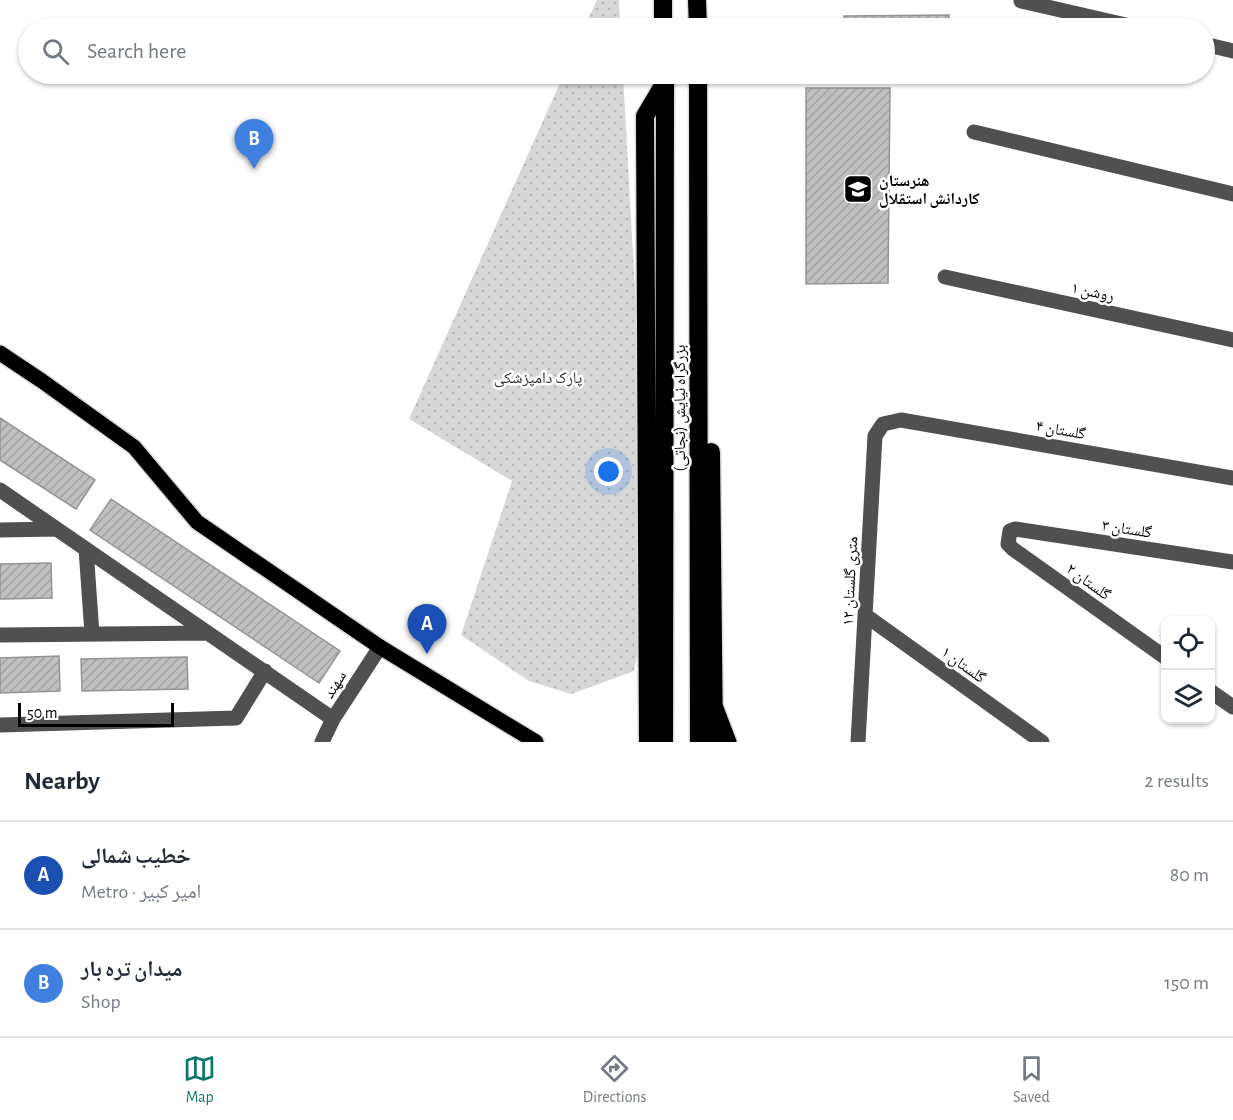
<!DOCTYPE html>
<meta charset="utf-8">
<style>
body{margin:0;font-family:"Alegreya Sans","Noto Naskh Arabic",sans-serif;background:#f2f2f3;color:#1f2937}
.controls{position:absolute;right:18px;bottom:18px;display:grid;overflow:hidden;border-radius:12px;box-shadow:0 2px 4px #0004}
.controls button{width:54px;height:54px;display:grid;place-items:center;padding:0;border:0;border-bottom:2px solid #e0e1e3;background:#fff;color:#1f2937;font:30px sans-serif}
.scale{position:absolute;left:18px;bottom:15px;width:156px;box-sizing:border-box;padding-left:6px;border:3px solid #000;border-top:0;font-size:16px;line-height:21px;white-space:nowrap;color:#000;-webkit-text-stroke:4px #fff;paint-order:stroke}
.you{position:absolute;left:609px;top:472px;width:21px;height:21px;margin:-15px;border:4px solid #fff;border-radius:50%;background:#1a73e8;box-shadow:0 0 0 9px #1a73e833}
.badge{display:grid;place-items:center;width:39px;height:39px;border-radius:50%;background:#0f766e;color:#fff;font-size:20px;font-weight:700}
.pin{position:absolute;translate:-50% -50px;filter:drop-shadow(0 2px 3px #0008)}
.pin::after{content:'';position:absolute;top:32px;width:21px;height:18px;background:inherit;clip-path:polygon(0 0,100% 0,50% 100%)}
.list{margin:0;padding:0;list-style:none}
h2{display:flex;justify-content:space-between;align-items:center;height:78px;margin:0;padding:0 24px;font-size:26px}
h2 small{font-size:20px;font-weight:400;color:#747a83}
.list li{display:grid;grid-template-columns:39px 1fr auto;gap:18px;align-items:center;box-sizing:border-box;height:108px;padding:0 24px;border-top:2px solid #e0e1e3}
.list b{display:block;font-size:22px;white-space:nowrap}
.list p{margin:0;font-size:20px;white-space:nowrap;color:#747a83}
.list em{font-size:20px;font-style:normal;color:#747a83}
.icon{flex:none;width:33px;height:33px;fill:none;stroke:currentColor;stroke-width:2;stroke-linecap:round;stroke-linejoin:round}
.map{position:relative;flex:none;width:1233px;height:742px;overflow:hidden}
.search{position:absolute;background:#fff;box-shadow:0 2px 4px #0004;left:18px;right:18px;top:18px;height:66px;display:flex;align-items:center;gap:15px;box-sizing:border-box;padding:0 21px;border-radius:33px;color:#747a83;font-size:22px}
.sheet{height:294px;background:#fff}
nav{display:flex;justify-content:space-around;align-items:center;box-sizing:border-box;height:84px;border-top:2px solid #e0e1e3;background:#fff;font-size:16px;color:#747a83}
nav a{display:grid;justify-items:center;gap:3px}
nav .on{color:#0f766e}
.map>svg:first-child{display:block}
.park{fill:url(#park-dots)}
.building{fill:url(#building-hatch);stroke:#949494;stroke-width:1.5}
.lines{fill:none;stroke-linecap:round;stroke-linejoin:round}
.major-casing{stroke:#dbdbdb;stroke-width:18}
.highway-casing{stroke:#dbdbdb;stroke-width:21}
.minor{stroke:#505050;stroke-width:15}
.major{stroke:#000;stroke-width:15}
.highway{stroke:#000;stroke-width:18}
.labels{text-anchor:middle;stroke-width:5;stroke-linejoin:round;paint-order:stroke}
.poi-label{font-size:16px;font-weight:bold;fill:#000;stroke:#fff;text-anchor:start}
.street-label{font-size:16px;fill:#000;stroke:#fff}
.park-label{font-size:16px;fill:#2e2e2e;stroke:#fff}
</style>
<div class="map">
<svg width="1233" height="742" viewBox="0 0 1233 742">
<defs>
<pattern id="park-dots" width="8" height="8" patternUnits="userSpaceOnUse" patternTransform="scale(1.5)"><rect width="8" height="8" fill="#d7d7d7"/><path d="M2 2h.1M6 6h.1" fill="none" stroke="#b7b7b7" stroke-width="1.8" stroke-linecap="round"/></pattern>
<pattern id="building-hatch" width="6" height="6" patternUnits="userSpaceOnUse" patternTransform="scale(1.5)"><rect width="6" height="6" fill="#c0c0c0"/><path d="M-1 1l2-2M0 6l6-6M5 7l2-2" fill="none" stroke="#a3a3a3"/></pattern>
</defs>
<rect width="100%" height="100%" fill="#fff"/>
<!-- park -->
<path class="park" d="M597,0H619L620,28H584Z
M564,74H623L639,362L641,635L634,671L571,694L529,681L461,635L512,481L409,419Z"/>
<!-- building -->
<path class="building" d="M949,15V28H844V16Z
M806,88H890L888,283L806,284Z
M0,418L95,480L76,509L0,460Z
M111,499L340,651L319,683L90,530Z
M51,563L52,598L0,599V564Z
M59,656L60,691L0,693V658Z
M187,657L188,689L82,691L81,659Z"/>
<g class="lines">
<!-- major casing -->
<g class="major-casing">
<path id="major" d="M0,353L42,381L134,447L197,522L380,647L536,742
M716,708L729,742"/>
</g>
<!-- highway casing -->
<g class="highway-casing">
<path id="highway" d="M663,0V28
M697,0L698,28
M698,74L699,742
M711,452L714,742
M648,742L645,116L664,84
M664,742L665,74"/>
</g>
<!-- minor -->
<path class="minor" d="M1021,1L1139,28
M1204,44L1233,51
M974,132L1233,194
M945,277L1233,340
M0,490L333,719
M0,530L56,529
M86,549L92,634
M865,615L1042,742
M0,635L208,633
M1166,658L1013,549L1008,544L1010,531L1015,529L1233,562
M1210,691L1233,707
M0,725L236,718L265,671
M322,742L333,719L380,647
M858,742L875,436L883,424L901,420L1233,478"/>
<!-- major -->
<use href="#major" class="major"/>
<!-- highway -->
<use href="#highway" class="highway"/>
</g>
<!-- icons -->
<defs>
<g id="school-square" transform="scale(1.5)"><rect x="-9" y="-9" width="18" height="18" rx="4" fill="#000" stroke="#fff"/><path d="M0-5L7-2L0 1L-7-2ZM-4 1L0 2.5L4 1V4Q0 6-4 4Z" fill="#fff"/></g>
</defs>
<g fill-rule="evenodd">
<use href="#school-square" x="858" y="189"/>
</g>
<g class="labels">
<!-- poi labels -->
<g class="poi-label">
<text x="879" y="186">هنرستان<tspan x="879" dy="18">کاردانش استقلال</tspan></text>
</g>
<!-- street labels -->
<g class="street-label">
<text transform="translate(1093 291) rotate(12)" y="6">روشن ۱</text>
<text transform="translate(679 408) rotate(-90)" y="6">بزرگراه نیایش (نجاتی)</text>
<text transform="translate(1061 429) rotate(10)" y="6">گلستان ۴</text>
<text transform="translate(1127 528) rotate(9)" y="6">گلستان ۳</text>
<text transform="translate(849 581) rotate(-87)" y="6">۱۲ متری گلستان</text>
<text transform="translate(1089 581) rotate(36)" y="6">گلستان ۲</text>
<text transform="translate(964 664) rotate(36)" y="6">گلستان ۱</text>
<text transform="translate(334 684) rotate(-58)" y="6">سهند</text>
</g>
<!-- park labels -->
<g class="park-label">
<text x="538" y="383">پارک دامپزشکی</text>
</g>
</g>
</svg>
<div class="controls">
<button><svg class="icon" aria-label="locate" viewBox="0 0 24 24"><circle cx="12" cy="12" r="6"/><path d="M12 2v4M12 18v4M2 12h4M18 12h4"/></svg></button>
<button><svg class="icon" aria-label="layers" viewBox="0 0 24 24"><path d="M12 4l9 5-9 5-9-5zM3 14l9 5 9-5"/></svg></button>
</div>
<div class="scale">50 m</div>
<div class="you"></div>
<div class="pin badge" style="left:427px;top:654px;background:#1a4fb4">A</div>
<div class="pin badge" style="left:254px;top:169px;background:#3f7fe0">B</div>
<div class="search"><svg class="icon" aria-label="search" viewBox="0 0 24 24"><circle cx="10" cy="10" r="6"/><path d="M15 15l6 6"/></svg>Search here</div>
</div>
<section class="sheet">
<h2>Nearby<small>2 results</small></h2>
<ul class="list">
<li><span class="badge" style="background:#1a4fb4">A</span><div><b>خطیب شمالی</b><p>Metro · امیر کبیر</p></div><em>80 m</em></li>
<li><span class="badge" style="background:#3f7fe0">B</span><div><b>میدان تره بار</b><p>Shop</p></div><em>150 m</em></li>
</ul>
</section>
<nav>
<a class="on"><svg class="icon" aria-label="map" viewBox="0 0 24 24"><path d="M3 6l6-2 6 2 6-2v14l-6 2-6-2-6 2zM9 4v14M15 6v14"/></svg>Map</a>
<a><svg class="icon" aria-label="directions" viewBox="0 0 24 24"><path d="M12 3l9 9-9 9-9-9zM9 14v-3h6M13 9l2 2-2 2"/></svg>Directions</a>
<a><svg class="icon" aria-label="saved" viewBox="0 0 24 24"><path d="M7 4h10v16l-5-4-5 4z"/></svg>Saved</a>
</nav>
